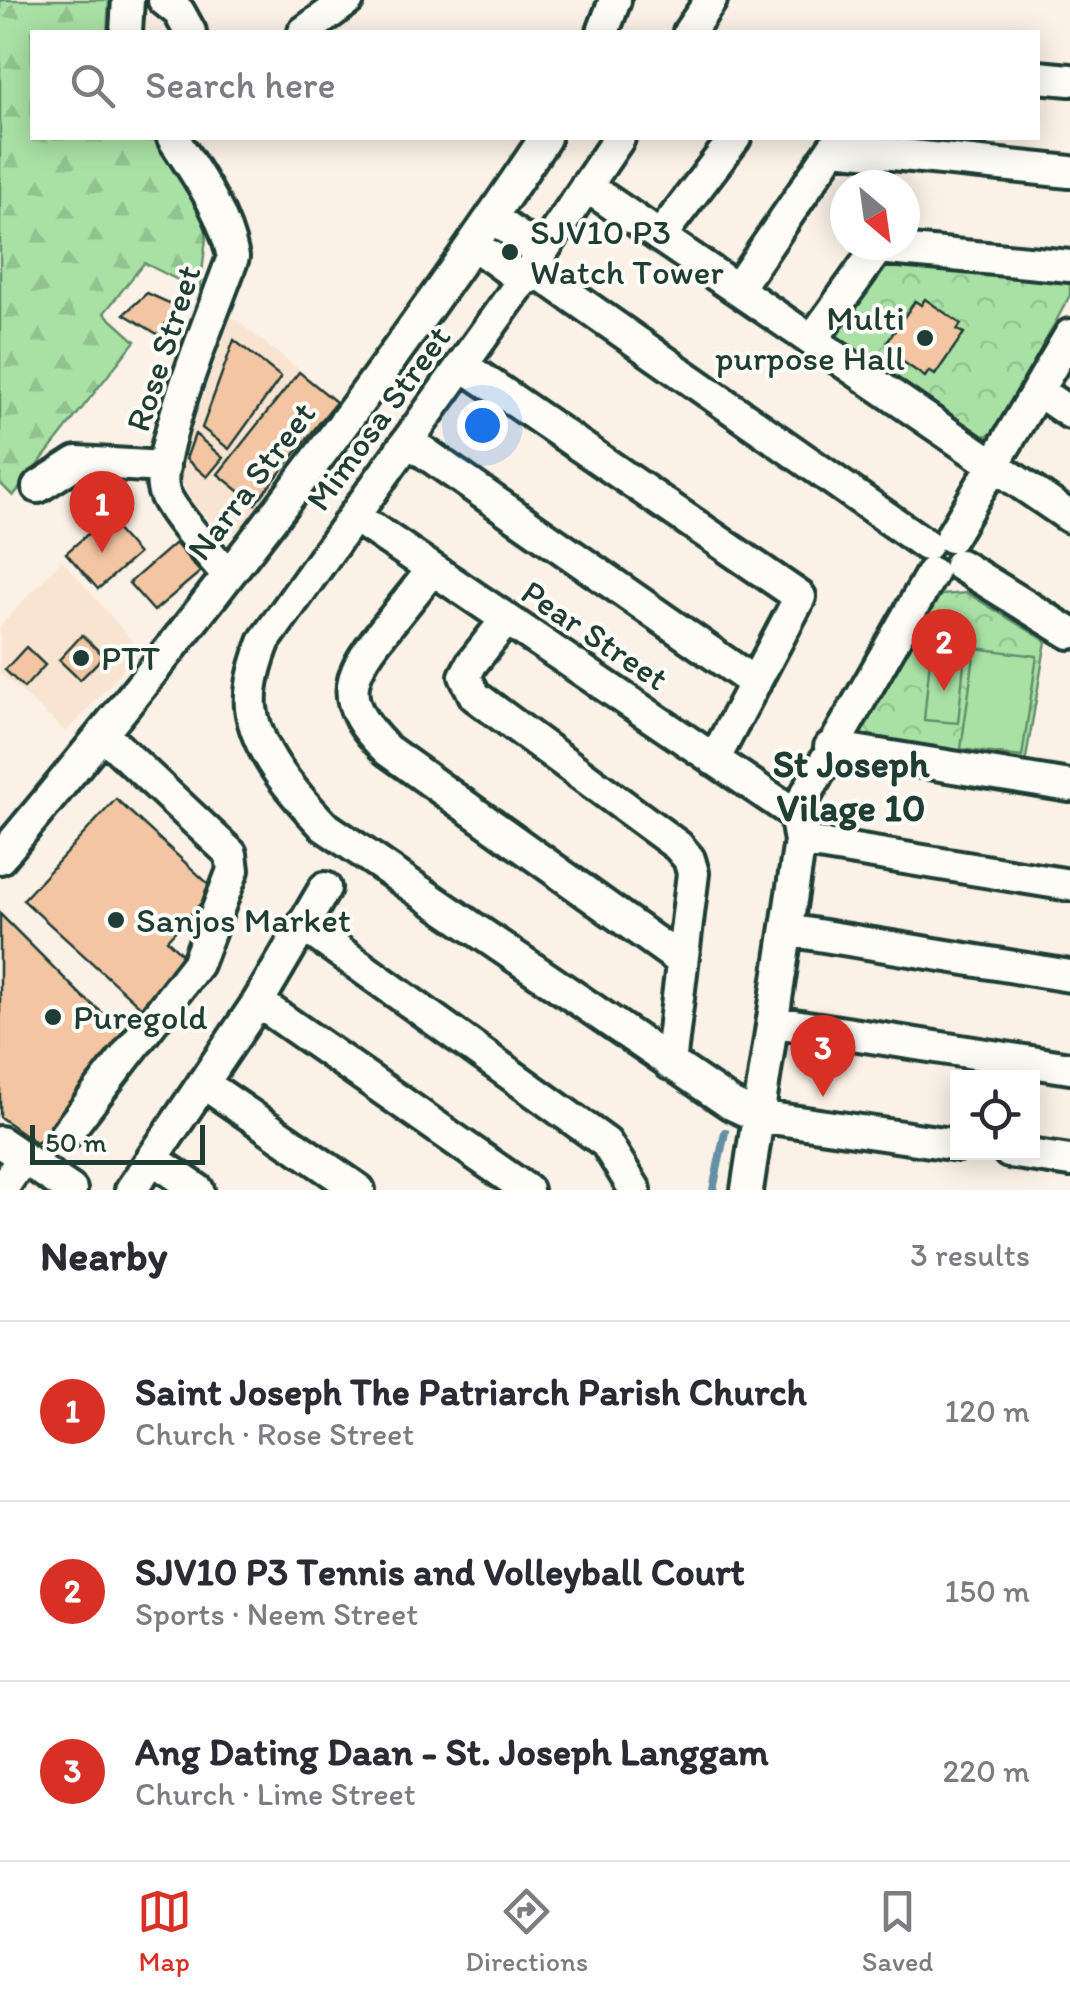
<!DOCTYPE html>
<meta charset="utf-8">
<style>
body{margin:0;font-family:Itim,sans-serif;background:#f2f2f3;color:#2b2b33}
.controls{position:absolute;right:30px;bottom:30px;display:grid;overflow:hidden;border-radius:0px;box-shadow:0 5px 25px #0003}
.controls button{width:90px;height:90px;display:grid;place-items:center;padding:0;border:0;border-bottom:2px solid #e1e1e2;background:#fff;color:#2b2b33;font:50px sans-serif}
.compass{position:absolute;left:830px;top:170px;width:90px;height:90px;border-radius:50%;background:#fff;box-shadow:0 5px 25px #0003;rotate:151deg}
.scale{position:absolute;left:30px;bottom:25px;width:175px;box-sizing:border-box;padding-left:10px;border:5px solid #1f3d34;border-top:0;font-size:28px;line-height:35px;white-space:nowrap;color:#1f3d34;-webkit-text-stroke:8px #fdfcf7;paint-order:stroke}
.you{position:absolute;left:482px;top:425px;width:35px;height:35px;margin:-25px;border:8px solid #fff;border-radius:50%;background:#1a73e8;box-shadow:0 0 0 15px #1a73e833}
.badge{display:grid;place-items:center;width:65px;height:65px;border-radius:50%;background:#d93025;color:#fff;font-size:32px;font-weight:700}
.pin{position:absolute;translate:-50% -82px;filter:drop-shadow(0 2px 5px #0008)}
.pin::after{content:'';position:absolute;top:52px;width:35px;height:30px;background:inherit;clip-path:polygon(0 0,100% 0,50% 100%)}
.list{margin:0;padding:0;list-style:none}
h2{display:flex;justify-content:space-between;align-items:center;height:130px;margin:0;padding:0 40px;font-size:42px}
h2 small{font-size:32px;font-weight:400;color:#7c7c81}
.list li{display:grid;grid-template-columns:65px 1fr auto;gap:30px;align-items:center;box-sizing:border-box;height:180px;padding:0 40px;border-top:2px solid #e1e1e2}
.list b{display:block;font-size:38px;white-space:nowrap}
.list p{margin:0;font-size:32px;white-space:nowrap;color:#7c7c81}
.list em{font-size:32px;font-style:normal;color:#7c7c81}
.icon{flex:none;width:55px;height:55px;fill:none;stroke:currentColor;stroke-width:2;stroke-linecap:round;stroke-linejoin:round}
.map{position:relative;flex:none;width:1070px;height:1190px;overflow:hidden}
.search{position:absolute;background:#fff;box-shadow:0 5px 25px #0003;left:30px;right:30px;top:30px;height:110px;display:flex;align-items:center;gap:25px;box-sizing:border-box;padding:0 35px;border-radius:0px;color:#7c7c81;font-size:38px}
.sheet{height:670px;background:#fff}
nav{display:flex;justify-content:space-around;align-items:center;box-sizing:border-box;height:140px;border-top:2px solid #e1e1e2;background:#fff;font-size:28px;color:#7c7c81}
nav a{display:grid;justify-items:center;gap:5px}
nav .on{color:#d93025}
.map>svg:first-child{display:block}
.built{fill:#f9e4d2}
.forest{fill:url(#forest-firs);stroke:#648f6c;stroke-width:2.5}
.park{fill:url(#park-crowns);stroke:#648f6c;stroke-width:2.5}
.garden{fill:#a9e1a5;stroke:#648f6c;stroke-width:2.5}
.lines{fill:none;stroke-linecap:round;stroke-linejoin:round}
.stream{stroke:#6390a5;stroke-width:8}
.building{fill:#f3c5a3;stroke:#1f3d34;stroke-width:2.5}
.minor-casing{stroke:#1f3d34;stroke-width:38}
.minor{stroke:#fdfcf7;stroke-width:30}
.poi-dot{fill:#1f3d34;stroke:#fdfcf7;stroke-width:4}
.labels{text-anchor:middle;stroke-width:8;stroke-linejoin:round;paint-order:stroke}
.poi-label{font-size:35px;fill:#1f3d34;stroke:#fdfcf7;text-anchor:start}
.street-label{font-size:35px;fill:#1f3d34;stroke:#fdfcf7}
.neighbourhood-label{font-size:38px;font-weight:bold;fill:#1f3d34;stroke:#fdfcf7}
</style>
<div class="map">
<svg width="1070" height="1190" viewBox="0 0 1070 1190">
<defs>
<pattern id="forest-firs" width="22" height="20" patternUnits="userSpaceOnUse" patternTransform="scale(2.5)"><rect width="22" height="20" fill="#a9e1a5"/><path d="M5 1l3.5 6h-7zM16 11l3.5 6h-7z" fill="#91c28f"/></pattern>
<pattern id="park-crowns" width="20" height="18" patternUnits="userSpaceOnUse" patternTransform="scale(2.5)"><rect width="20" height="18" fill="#a9e1a5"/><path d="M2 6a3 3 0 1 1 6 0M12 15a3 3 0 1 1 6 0" fill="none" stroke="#91c28f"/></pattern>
</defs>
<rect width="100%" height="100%" fill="#fbf1e6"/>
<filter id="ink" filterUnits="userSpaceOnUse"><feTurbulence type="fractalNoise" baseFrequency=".01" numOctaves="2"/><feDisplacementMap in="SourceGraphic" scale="20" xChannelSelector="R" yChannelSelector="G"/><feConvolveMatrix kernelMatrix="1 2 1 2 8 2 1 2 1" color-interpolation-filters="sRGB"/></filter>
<g filter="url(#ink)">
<!-- built -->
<path class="built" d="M231,316L342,404L236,532L216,526L194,505L181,480V459Z
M62,560L141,651L66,732L0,673V626Z"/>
<!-- forest -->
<path class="forest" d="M0,0H109L107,32H32V138H162L208,220L200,291L144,263L104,313L135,341L13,496L0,483Z"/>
<!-- park -->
<path class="park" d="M892,254L1070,273V295L996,433L980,437L835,334Z
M967,593L1046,641L1024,770L867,745L861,730L927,606L941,595Z"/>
<!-- garden -->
<path class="garden" d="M975,648L1037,656L1022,757L961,749Z
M930,659L964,663L958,723L924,720Z"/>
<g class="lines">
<!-- stream -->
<path class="stream" d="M713,1190L725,1132"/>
</g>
<!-- building -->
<path class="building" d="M147,293L176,306L159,335L124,314Z
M925,299L961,324L957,330L964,333L935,375L929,371L925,377L889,352L893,347L887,342L915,301L921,305Z
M234,340L281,377L229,449L202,428Z
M299,372L336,402L255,504L218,474Z
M195,434L223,458L207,477L186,459Z
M106,518L138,554L98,589L66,553Z
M175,543L200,572L154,611L129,583Z
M82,635L104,656L80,680L59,660Z
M26,647L45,665L24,688L5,670Z
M116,799L214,889L167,940L191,963L146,1012L23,900Z
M0,914L82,996L132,1037L37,1143L0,1117Z"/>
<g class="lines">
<!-- minor casing -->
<g class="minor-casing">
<path id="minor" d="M164,0L179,12L190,32
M126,32L128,0
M304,32L348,0
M603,32L615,0
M689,32L711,0
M1038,77L1070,80
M173,138C198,176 224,212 233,257C217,303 156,447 163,488C166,508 213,557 228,575
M619,138L523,280L265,640C257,660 249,685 251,708C257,753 295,795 324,826L731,1104L757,1116L958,1145
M586,186L1070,517
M492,217L541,253L540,271
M661,235L735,138
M473,244L523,280L540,274
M540,274L926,545
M738,288L833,148L1070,172
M812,340L878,248L1070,266
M462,365L800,597L714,760
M1038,391L1070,413
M408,441L755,683
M38,487L77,462L164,467
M354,516L795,814
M951,537L1070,335
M960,565L1070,633
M432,570C416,590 400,610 384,630C344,680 339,702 387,750L682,961
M506,620L472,663L465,676L475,696L678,846L689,859L693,873L670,1064
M830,747L1070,786
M800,841L1070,885
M0,858C193,627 378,388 545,138
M304,926L606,1143L635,1190
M787,930L1070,976
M258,1002L527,1190
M775,1022L1070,1068
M203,1083L359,1190
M65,1135L197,964L233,870L231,854L103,734
M0,1142L71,1190
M1009,1152L1070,1161
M153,1159L198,1190
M1,1190L23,1158
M131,1190L258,1002L325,888
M747,1190L800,841L795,814L932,573"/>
</g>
<!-- minor -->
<use href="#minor" class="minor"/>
</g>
</g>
<!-- markers -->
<g class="poi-dot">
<circle cx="510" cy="252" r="10"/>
<circle cx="925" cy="338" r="10"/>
<circle cx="81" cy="658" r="10"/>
<circle cx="116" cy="920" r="10"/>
<circle cx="53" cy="1017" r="10"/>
</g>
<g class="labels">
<!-- poi labels -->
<g class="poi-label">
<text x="530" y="244">SJV10 P3<tspan x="530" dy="40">Watch Tower</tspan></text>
<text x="905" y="330" text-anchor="end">Multi<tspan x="905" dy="40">purpose Hall</tspan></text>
<text x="101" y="670">PTT</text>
<text x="136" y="932">Sanjos Market</text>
<text x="73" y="1029">Puregold</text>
</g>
<!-- street labels -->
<g class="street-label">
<text transform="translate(163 348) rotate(-72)" y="12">Rose Street</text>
<text transform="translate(378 418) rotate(-54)" y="12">Mimosa Street</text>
<text transform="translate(251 481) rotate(-53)" y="12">Narra Street</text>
<text transform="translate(595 635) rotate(34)" y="12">Pear Street</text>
</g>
<!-- neighbourhood labels -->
<g class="neighbourhood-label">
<text x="851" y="777">St Joseph<tspan x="851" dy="44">Vilage 10</tspan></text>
</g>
</g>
</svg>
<div class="controls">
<button><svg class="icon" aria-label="locate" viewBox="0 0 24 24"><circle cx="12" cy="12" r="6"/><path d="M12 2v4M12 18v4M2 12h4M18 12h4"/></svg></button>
</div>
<svg class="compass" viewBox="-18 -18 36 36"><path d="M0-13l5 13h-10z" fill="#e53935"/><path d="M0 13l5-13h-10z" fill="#7c7c81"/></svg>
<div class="scale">50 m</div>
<div class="you"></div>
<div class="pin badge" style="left:102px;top:553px">1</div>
<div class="pin badge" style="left:944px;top:691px">2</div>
<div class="pin badge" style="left:823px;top:1097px">3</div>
<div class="search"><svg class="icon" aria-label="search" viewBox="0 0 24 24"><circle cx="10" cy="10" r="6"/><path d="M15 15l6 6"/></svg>Search here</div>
</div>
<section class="sheet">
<h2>Nearby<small>3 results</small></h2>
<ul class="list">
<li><span class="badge">1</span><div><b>Saint Joseph The Patriarch Parish Church</b><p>Church · Rose Street</p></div><em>120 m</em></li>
<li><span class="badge">2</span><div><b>SJV10 P3 Tennis and Volleyball Court</b><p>Sports · Neem Street</p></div><em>150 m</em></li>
<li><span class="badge">3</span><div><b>Ang Dating Daan - St. Joseph Langgam</b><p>Church · Lime Street</p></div><em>220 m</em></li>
</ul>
</section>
<nav>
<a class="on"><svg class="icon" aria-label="map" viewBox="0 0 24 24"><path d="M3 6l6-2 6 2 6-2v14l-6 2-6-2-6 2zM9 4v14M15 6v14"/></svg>Map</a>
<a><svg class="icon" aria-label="directions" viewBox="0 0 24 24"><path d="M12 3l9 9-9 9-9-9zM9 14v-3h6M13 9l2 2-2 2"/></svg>Directions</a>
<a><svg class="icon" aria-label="saved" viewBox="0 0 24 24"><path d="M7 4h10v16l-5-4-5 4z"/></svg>Saved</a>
</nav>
